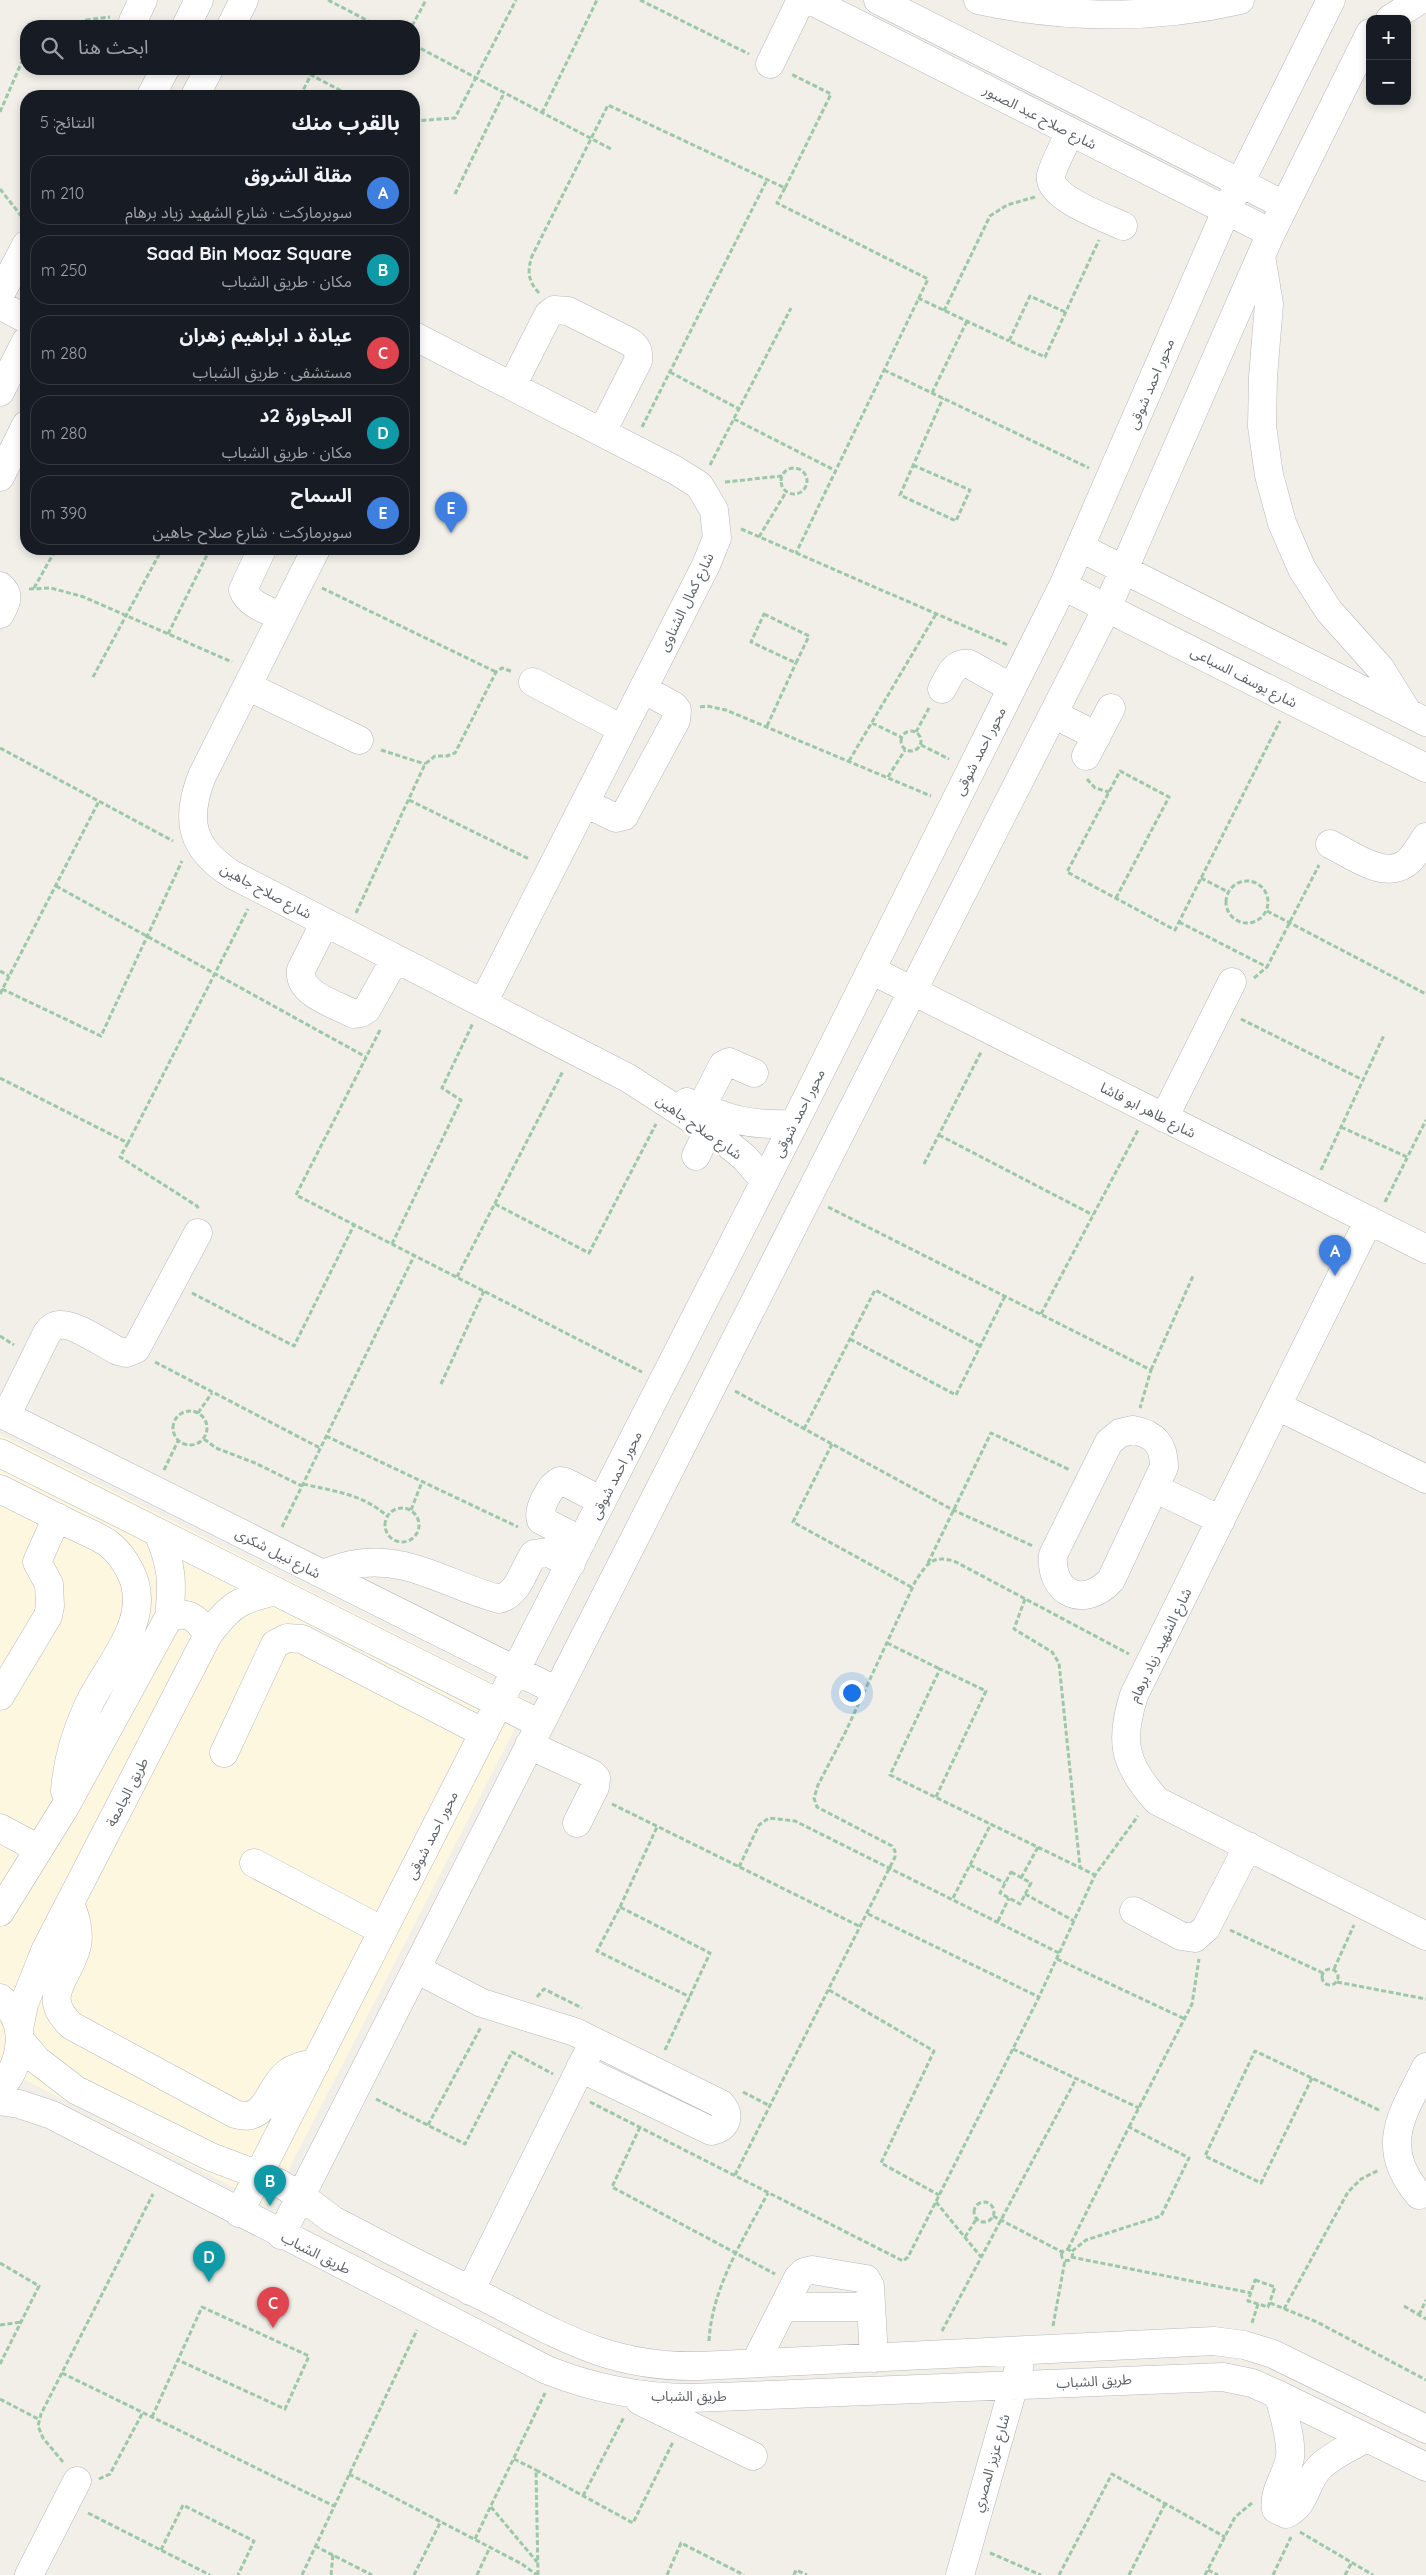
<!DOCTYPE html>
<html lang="ar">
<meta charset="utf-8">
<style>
body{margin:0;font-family:Quicksand,"Noto Sans Arabic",sans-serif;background:#20242c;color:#f1f3f6;direction:rtl}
.controls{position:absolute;right:15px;top:15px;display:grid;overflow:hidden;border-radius:10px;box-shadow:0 2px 8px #0003}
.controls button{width:45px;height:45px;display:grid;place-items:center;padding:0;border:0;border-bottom:1px solid #363941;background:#171b24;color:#f1f3f6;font:25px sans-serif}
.you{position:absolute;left:851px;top:1692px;width:18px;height:18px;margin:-12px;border:4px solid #fff;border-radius:50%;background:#1a73e8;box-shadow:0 0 0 8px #1a73e833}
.badge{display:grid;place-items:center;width:32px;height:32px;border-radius:50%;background:#b45309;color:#fff;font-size:16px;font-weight:700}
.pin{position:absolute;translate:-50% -41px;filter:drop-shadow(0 1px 2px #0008)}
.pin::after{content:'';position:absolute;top:26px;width:18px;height:15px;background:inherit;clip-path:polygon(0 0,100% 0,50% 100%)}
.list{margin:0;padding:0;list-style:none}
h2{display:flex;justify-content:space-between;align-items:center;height:65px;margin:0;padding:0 20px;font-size:21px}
h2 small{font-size:16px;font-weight:400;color:#9ea1a6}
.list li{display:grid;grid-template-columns:32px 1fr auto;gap:15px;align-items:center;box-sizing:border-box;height:70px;margin:0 10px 10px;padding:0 10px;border:1px solid #363941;border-radius:20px}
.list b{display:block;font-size:19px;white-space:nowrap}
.list p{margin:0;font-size:16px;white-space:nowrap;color:#9ea1a6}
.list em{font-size:16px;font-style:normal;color:#9ea1a6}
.icon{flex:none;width:28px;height:28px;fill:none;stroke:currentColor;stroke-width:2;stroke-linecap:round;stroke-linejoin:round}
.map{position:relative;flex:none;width:1426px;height:2575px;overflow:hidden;direction:ltr}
.search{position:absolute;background:#171b24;box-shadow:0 2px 8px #0003;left:20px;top:20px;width:400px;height:55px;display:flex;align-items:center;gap:12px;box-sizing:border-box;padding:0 18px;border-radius:20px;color:#9ea1a6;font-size:19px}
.panel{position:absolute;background:#171b24;box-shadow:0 2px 8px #0003;left:20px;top:90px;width:400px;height:465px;border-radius:20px;direction:rtl}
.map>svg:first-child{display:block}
.commercial{fill:#fef7e0}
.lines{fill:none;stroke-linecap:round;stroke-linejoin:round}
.minor-casing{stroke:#b5b8bc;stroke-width:29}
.path{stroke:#9cc7a9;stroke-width:3;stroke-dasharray:5 2.5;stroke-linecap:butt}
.minor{stroke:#fff;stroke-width:28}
.labels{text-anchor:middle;stroke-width:4.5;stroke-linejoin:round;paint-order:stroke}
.street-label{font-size:14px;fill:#5f6368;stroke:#fff}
</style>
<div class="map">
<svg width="1426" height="2575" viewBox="0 0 1426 2575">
<rect width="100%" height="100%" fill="#f1efe8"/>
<!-- commercial -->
<path class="commercial" d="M0,1434L529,1701L270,2206L0,2067Z"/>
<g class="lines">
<!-- minor casing -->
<g class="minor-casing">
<path id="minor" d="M810,0L1271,233
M878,0L1284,205
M978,0C1066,19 1152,20 1240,0
M1390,19L1420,0
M135,26L133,21L143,0
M186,26L199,0
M231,26L244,0
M770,64L801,0
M151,96L165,69
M195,96L209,69
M1070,132C1064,146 1055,161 1051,175C1046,197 1106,218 1123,226
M1261,256L1269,304L1263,377L1262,426L1269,475L1282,523L1302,569L1329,611L1380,668L1408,713
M0,295L26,245
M0,305L26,319
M414,336L675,470L699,485L714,510L717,538L706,565L483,1003
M512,386L548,315L554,310L568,311L628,341C637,346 639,351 638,361L602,432
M0,392L26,341
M0,477L26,425
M1081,548L1426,722
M262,549L243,590C249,605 268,610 282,617
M316,549L202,776C184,822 192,849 233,875L628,1078L721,1138L745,1158L765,1181
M0,586C11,595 6,603 0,614
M1063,586L1426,768
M533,682L622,729
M247,686L359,740
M942,689C949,677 953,662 969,664L1012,688
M1053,714L1097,736
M1086,756L1111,708
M585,803L616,818L624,816L676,720L677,710L674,706L643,689
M1330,844C1350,854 1383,879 1405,864C1414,858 1420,846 1426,837
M325,922L301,970C298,994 335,1004 354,1014L361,1013L367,1009L395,959
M871,970L1426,1249
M687,1102C730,1119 747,1126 794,1124
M701,1108L723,1065L729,1062L754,1073
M1164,1118L1232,982
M696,1156L708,1130
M1369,1220L1134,1695C1119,1742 1124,1764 1157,1801L1426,1936
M1277,1406L1426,1479
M0,1413L557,1691
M6,1416L47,1333C51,1328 54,1325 60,1325C73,1323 106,1345 118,1351L126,1353L136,1349L198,1233
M1133,1430C1155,1434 1164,1445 1164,1467L1111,1580C1084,1609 1050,1594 1053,1555L1109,1442L1120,1433Z
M0,1453L540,1724
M1154,1488L1221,1520
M0,1489C24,1501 48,1513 72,1525C84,1531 98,1536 109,1544C118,1551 125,1561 130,1571C155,1619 107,1665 88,1706C76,1732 67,1762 65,1791
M582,1541L541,1520C537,1510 550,1485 560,1481L565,1482L602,1501
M322,1574C332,1571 341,1567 351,1565C405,1553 449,1586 499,1599C519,1594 523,1570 534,1554L547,1552L571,1564
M169,1617C189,1610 198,1619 208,1635
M0,1696L48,1616L50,1606L49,1584L37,1562L57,1517
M529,1745L592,1774L596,1778L595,1787L577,1823
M224,1753L275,1644L287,1638L302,1639L484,1733
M0,1828L39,1849
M254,1863L383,1931
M70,1903C75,1916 80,1931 77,1945C70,1978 38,1995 72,2026L235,2114C267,2124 267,2089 287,2073C296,2066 306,2065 316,2063
M1134,1911L1181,1936L1195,1938L1206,1928L1248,1846
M0,1912L65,1807L169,1617C173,1582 172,1565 158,1533
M416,1969L482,2003L575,2032L721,2104C731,2116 727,2128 711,2131L580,2068
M0,1998C30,2023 22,2063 0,2089
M19,2029L24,2004L45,1951L208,1635C230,1605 240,1599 276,1591
M21,2041L37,2060L76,2090L211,2157L277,2182L301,2196L333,2220C384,2247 435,2273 486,2298C562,2337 611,2368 700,2366L1214,2341L1244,2345L1273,2354L1426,2429
M0,2101L19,2104L52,2115L547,2370C595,2389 640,2398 692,2398L1223,2377L1252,2383L1279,2395L1426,2467
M1419,2195C1378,2147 1402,2115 1426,2067
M239,2213L794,1124L1063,586L1226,211L1331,0
M281,2235L1107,608L1271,233L1370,33
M470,2291L588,2053
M784,2307H871
M755,2363L798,2278L804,2272L812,2270L866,2279L870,2286L874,2358
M1279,2395C1283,2414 1292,2438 1290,2457C1287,2476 1273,2490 1276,2509L1286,2514C1307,2504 1304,2483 1320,2467C1332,2455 1351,2447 1366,2438
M640,2401L753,2456
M29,2575L77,2481
M960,2575L1019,2367"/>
</g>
<!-- path -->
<path class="path" d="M328,0L378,26
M640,0L749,54
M81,26L86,20L110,17
M412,26L426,0
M414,45L611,149
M300,96L311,75L351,96
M0,112L26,52
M542,113L597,0
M414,121L455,118L516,0
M785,188L777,203L928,279L796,553
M0,189L26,222
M455,194L504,93
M539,293C528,281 527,271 532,256L608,105L785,188L831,94L791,74
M918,298L1009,341
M944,311L990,216L1007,205L1035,197
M1065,312L1030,296L1009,341L1045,357L1099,240
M884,370L1089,468
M670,372L739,409
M932,393L967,321
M734,419L836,471
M642,427L767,180
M710,465L791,308
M913,465L970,490L956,521L900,495L943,398
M781 481a13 13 0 1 1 26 0a13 13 0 1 1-26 0Z
M725,482L782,476
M741,529L1008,645
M759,537L786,492
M34,588L56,549
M322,588L496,672
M29,589L51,588L84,597L232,662
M764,614L809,636L796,663L751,642Z
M168,634L210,549
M93,677L162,549
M700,707L707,706L726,710L931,796
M872,723L901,737
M767,726L796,663
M901 741a10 10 0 1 1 20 0a10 10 0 1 1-20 0Z
M916,732L929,708
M921,745L949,759
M0,748L173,841
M381,750L425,764
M849,761L936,614
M888,777L905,750
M1087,779L1095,788L1109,792
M409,800L529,859
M1201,878L1228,892
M1226 902a21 21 0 1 1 42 0a21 21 0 1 1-42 0Z
M56,886L366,1057
M1116,898L1169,797L1120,771L1067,872L1175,930L1280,721
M1267,911L1426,994
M356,913L425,764L435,756H447L455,753L496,672L502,668L513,672
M1179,922L1267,967L1319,865
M0,971L9,976
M1254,978L1267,967
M2,989L101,1036L182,861
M0,994L99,801
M1241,1019L1363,1080
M380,1030L296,1195L642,1372
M0,1078L128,1143L248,909
M1341,1127L1407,1157
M939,1135L1093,1215
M128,1143L120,1157L197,1206L199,1210
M924,1164L981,1052
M1321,1170L1384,1035
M1385,1202L1426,1120
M495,1204L589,1253L656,1124
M828,1207L1151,1370L1140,1408
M392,1244L461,1100L442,1088L473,1023
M457,1277L563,1071
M192,1293L294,1346L354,1225
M1041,1314L1138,1130
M0,1336L14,1345
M850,1339L956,1395L1005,1296
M155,1362L320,1448
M1151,1370L1193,1276
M441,1384L484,1291
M735,1391L953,1510L1033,1546
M173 1428a17 17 0 1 1 34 0a17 17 0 1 1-34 0Z
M198,1413L212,1393
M804,1429L875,1290L980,1346
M326,1436L518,1527
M204,1439L216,1448L255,1463L302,1486
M832,1444L793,1522L913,1588
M164,1470L178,1441
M303,1484C333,1491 363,1494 387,1516
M385 1525a17 17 0 1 1 34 0a17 17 0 1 1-34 0Z
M411,1510L422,1482
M282,1527L414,1256
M928,1563L991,1433L1070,1470
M1025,1599L1014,1629L1052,1652L1059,1663L1080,1867
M887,1643L940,1669
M936,1797L986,1691L940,1669L890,1775L1095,1875
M612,1804L861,1927
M970,1865L1005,1883
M739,1867L759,1825L769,1818L795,1821L1059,1953
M1011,1872L1031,1883L1020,1904L1000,1893Z
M1021,1878L1038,1847
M1025,1894L1074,1921
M953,1898L991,1824
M620,1907L657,1827
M868,1914L1039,1997
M998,1921L1009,1898
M1230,1930L1323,1973
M1057,1959L1185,2019
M1322 1977a8 8 0 1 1 16 0a8 8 0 1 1-16 0Z
M1334,1969L1354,1925
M1337,1982L1426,1999
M829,1990L934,2051L881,2163L939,2195
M537,1997L544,1989L582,2008
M1013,2049L1139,2108
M665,2050L710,1953L620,1907L597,1951L690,1997
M1312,2078L1261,2183L1205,2156L1255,2051L1381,2111
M743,2092L770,2106
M376,2099L465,2144L512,2052L553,2074
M590,2102L903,2261L908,2257L1039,1997L1095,1875L1138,1816
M428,2125L481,2027
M640,2127L612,2187L775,2274
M1129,2127L1192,2004L1199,1959
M735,2175L895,1857V1851L892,1846L817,1807L814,1798L818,1785L845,1733L916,1580C928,1563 932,1555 954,1561L1129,1654
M936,2202L981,2257
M974 2212a10 10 0 1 1 20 0a10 10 0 1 1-20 0Z
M993,2216L1062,2252
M965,2237L977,2218
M1068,2249L1129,2127L1189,2158L1161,2216L1086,2240L1071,2252
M1061.5 2255a5.5 5.5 0 1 1 11 0a5.5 5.5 0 1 1-11 0Z
M1071,2257L1251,2293
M0,2263L39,2286L0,2364
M1255,2280L1275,2287L1268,2307L1248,2301Z
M1270,2303L1317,2322L1426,2380
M1404,2306L1426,2319
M1284,2309L1348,2192L1361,2179L1379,2170
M1419,2315L1426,2300
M1252,2323L1258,2304
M0,2325L21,2322
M1053,2326L1065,2260
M942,2331L1076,2079
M709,2341C712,2287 743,2240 768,2193
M62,2373L334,2506
M0,2399L40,2420
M152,2417L202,2307L309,2356L285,2409L178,2360
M514,2459L536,2470
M63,2462L43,2438L38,2426L41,2414L153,2194
M349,2474L522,2564L537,2575
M99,2479L110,2474L143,2412
M583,2496L624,2417
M491,2507L537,2562
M88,2513L210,2575
M1300,2532L1373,2575
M475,2539L545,2393
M315,2546L372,2575
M161,2550L183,2505L254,2541L238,2575
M990,2553L1041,2575
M1208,2570L1218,2575
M302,2575L417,2330
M331,2575L333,2554
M414,2575L441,2521
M477,2575L490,2547
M538,2575L536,2470L633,2523L673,2442
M667,2575L681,2543L744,2575
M794,2575L796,2570L807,2575
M1059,2575L1112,2474L1225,2537
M1129,2575L1165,2504
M1205,2575L1235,2517L1252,2503
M1273,2575L1291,2537
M1345,2575L1352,2562"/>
<!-- minor -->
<use href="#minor" class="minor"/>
</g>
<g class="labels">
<!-- street labels -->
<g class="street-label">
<text transform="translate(1040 117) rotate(27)" y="5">شارع صلاح عبد الصبور</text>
<text transform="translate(1151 384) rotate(-67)" y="5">محور احمد شوقى</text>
<text transform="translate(686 602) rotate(-64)" y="5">شارع كمال الشناوى</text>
<text transform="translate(1244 677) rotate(27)" y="5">شارع يوسف السباعى</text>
<text transform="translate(980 751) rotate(-63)" y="5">محور احمد شوقى</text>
<text transform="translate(266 891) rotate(28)" y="5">شارع صلاح جاهين</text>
<text transform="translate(1148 1110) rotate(27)" y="5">شارع طاهر ابو فاشا</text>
<text transform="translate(799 1113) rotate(-63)" y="5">محور احمد شوقى</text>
<text transform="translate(699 1127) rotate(35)" y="5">شارع صلاح جاهين</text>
<text transform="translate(616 1475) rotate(-63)" y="5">محور احمد شوقى</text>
<text transform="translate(278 1553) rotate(27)" y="5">شارع نبيل شكرى</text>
<text transform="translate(1160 1645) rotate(-64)" y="5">شارع الشهيد زياد برهام</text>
<text transform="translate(127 1792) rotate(-63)" y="5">طريق الجامعة</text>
<text transform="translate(432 1835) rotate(-63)" y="5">محور احمد شوقى</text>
<text transform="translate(316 2253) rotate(27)" y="5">طريق الشباب</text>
<text transform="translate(1094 2381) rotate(-3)" y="5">طريق الشباب</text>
<text x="689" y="2401">طريق الشباب</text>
<text transform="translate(991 2463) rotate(-74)" y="5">شارع عزيز المصري</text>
</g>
</g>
</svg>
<div class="controls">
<button>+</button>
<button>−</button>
</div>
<div class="you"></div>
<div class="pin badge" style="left:1335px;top:1276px;background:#3f7fe0">A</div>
<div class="pin badge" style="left:270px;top:2206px;background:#0f9aa8">B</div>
<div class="pin badge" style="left:273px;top:2328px;background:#e0444e">C</div>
<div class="pin badge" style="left:209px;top:2282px;background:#0f9aa8">D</div>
<div class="pin badge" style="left:451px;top:533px;background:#3f7fe0">E</div>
<div class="search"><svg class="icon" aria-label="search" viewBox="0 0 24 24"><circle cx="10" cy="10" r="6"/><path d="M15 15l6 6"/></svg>ابحث هنا</div>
<section class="panel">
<h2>بالقرب منك<small>النتائج: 5</small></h2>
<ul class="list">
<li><span class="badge" style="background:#3f7fe0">A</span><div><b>مقلة الشروق</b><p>سوبرماركت · شارع الشهيد زياد برهام</p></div><em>210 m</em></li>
<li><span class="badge" style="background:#0f9aa8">B</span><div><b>Saad Bin Moaz Square</b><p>مكان · طريق الشباب</p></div><em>250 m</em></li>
<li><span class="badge" style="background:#e0444e">C</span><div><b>عيادة د ابراهيم زهران</b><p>مستشفى · طريق الشباب</p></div><em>280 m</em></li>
<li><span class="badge" style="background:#0f9aa8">D</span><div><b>المجاورة 2د</b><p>مكان · طريق الشباب</p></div><em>280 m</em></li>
<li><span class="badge" style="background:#3f7fe0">E</span><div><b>السماح</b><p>سوبرماركت · شارع صلاح جاهين</p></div><em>390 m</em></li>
</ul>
</section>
</div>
